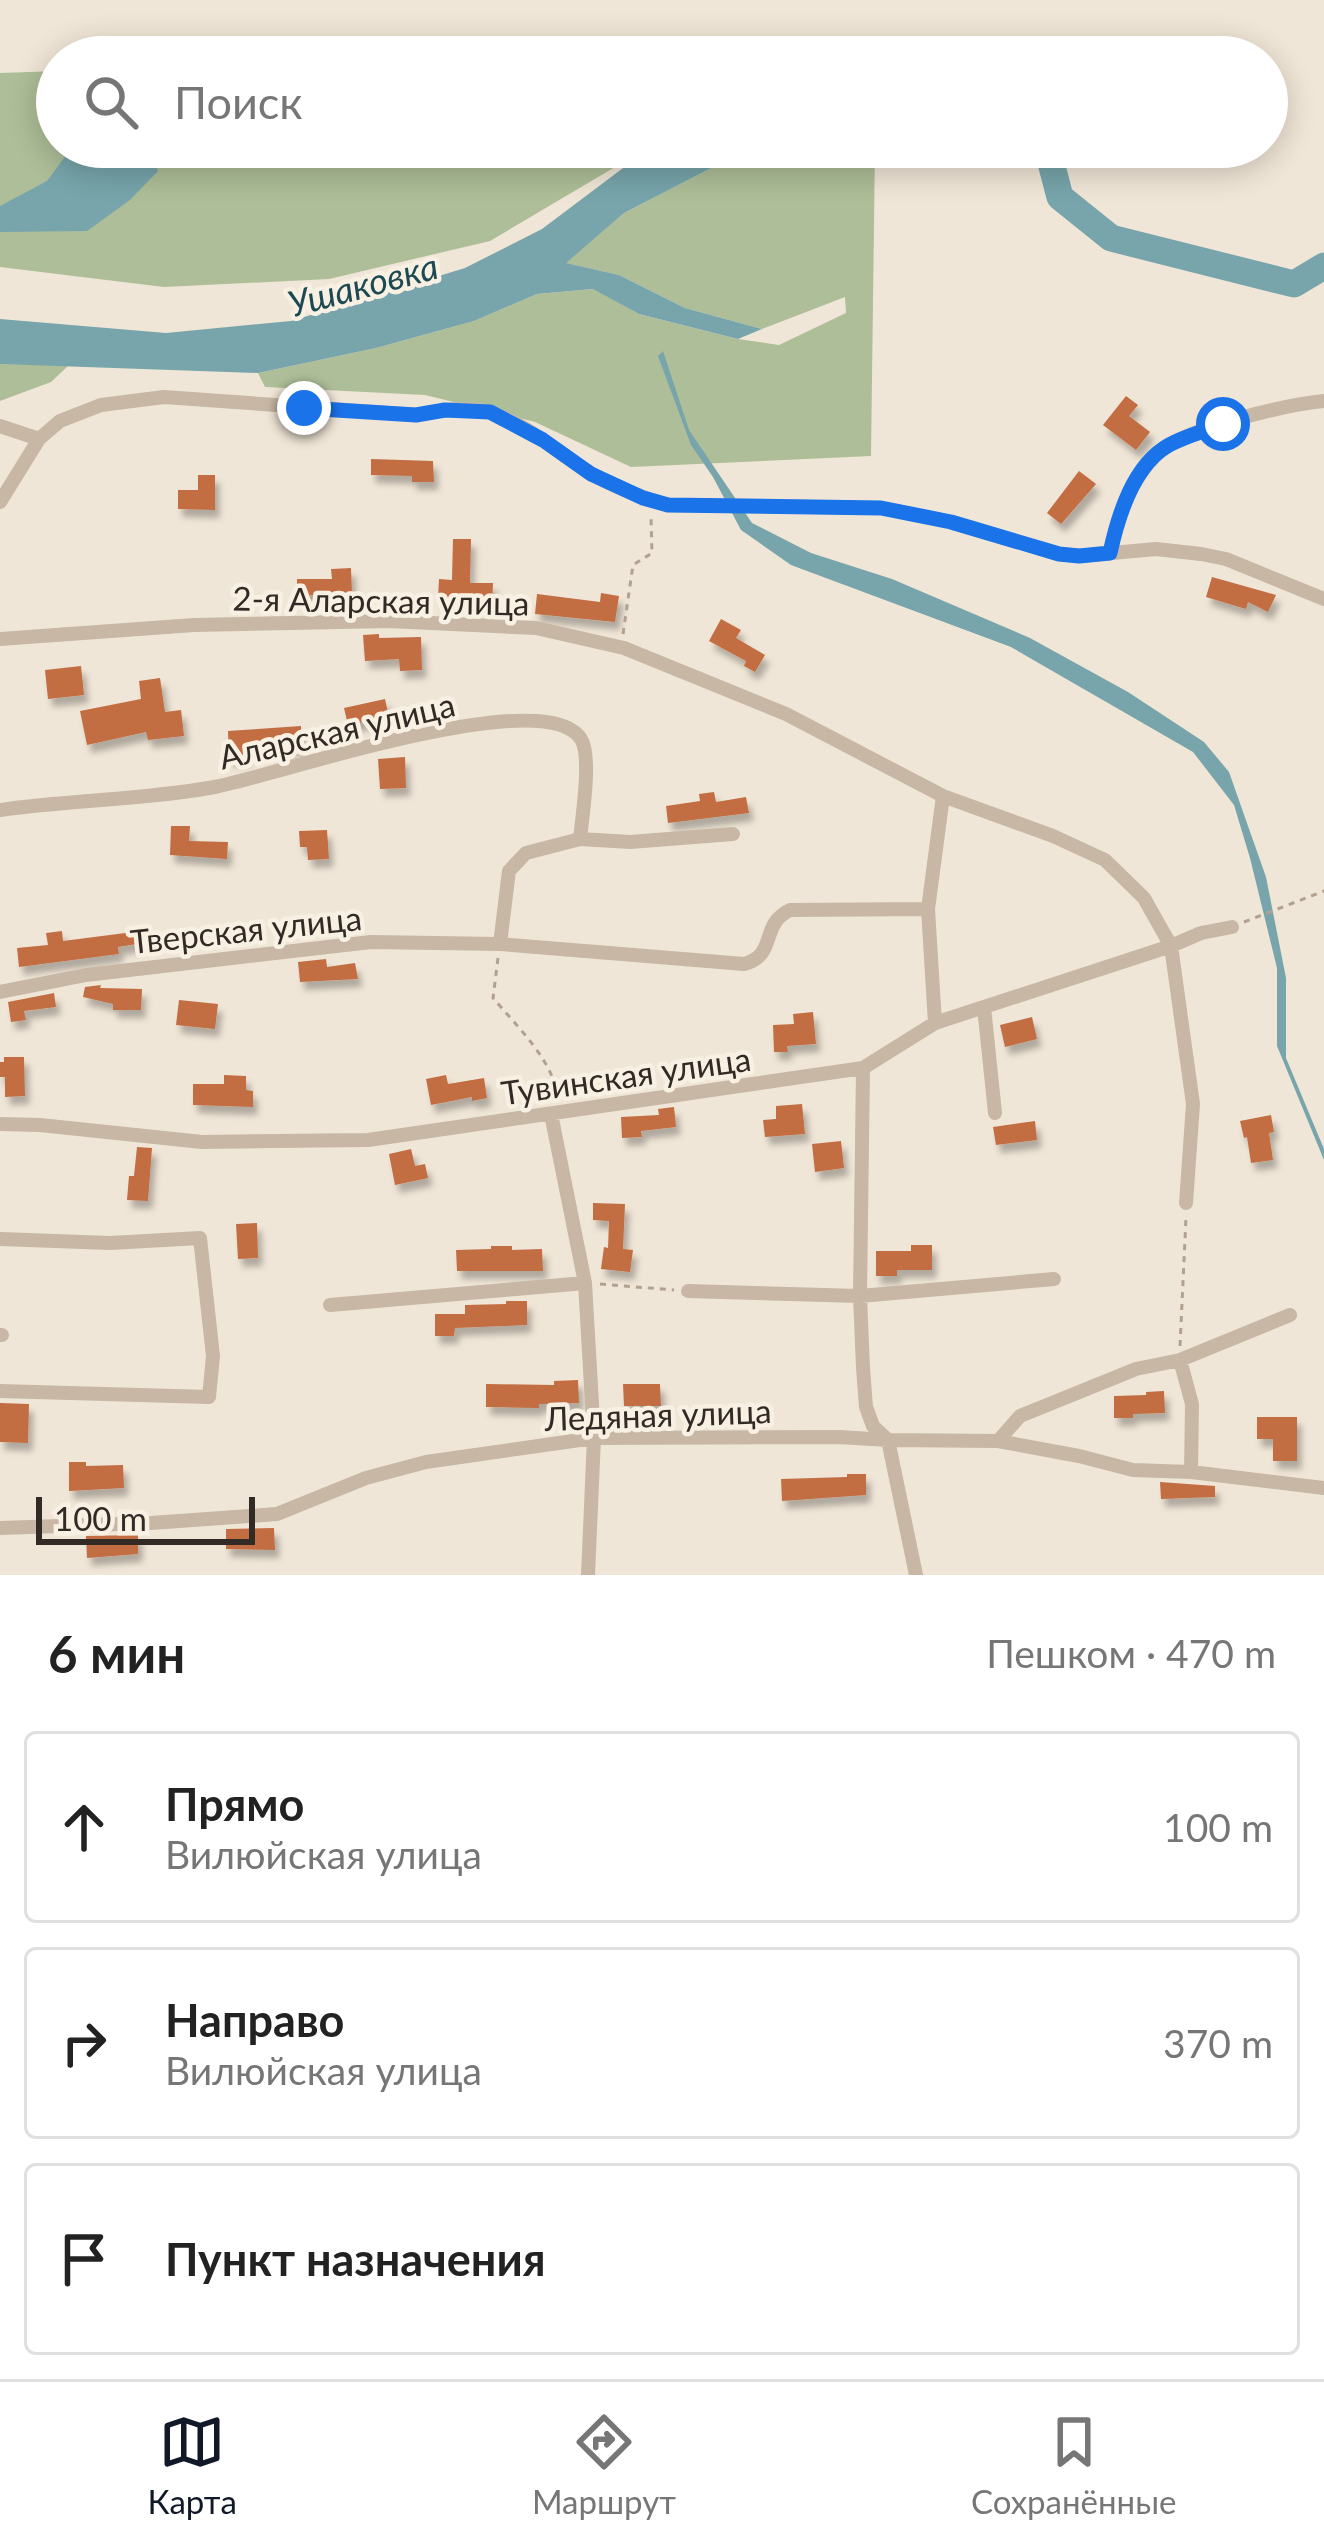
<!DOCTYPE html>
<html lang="ru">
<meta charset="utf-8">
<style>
body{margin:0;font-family:Lato,sans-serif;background:#f2f2f2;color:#222}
.scale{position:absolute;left:36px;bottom:30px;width:219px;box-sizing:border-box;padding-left:12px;border:6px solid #322b25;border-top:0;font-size:33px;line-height:42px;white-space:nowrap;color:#322b25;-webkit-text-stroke:9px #f8f0e3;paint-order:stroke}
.stop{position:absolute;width:36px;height:36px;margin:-27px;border:9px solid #1a73e8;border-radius:50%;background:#fff}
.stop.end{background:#1a73e8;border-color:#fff;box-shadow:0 3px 12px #0008}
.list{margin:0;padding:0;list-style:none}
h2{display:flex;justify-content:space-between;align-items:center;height:156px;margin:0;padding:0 48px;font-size:51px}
h2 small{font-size:39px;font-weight:400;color:#767676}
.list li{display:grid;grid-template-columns:78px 1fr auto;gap:36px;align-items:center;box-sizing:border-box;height:192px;margin:0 24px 24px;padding:0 24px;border:3px solid #e0e0e0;border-radius:12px}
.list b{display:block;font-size:45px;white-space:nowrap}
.list p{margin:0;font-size:39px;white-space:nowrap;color:#767676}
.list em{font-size:39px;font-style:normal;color:#767676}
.icon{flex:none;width:66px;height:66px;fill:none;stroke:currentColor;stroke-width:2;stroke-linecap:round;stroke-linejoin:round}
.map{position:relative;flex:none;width:1324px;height:1575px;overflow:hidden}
.search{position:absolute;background:#fff;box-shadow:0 6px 30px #0003;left:36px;right:36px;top:36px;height:132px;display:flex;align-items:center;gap:30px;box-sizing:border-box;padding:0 42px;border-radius:66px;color:#767676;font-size:45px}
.sheet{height:804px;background:#fff}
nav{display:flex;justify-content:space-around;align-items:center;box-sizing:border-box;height:168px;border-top:3px solid #e0e0e0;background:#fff;font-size:33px;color:#767676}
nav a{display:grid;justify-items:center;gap:6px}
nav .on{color:#111827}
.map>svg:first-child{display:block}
.green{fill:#aebe98}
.water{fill:#77a5ab}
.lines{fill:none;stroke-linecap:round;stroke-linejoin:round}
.river{stroke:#77a5ab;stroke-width:27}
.building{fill:#c26d43;filter:url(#shadow)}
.path{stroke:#b2a18e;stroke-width:3;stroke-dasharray:6 6;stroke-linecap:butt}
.minor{stroke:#c7b7a4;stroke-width:14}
.route{stroke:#1a73e8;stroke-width:15}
.labels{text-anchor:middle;stroke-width:9;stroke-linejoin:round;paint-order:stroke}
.street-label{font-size:33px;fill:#322b25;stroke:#f8f0e3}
.water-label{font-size:36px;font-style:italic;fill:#1d4a52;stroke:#f8f0e3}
</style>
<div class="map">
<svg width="1324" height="1575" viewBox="0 0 1324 1575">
<defs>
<filter id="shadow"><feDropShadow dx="4.5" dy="8" stdDeviation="3" flood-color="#0004"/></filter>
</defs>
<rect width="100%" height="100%" fill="#f0e6d7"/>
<!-- green -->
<path class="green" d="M57,71V147H649L490,241L329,279L164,287L0,267V73Z
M752,147H875L871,456L631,467L535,422L425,395L265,387L258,373L376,348L474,321L537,294L594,289L639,314L738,339L779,345L846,313L845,297L762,329L685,308L619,275L565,263L624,213Z
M0,364L69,365L51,382L0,401Z"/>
<!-- water -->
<path class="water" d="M72,147H149L158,171L130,200L87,231L0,232V206L47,181Z
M651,147H752L624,213L566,263L619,275L685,308L762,329L738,339L639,314L593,289L537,294L474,321L376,348L258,373L0,364V319L166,333L291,321L465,268L542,229Z
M663,351L689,430L752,523L811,553L892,579L1030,638L1128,692L1204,742L1229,772L1266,877L1286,978V1058L1324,1149V1160L1277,1046V968L1250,858L1234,805L1193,752L1011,647L791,565L741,530L713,477L691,445L658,356Z"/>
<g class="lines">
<!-- river -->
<path class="river" d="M971,57L990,55L994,57
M1052,147L1049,155L1060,197L1111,238L1294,284L1324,266"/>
</g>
<!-- building -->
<path class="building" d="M1126,396L1138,405L1129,416L1150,432L1136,450L1103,425Z
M371,459L433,461L434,482H412V476L371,475Z
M1079,471L1096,484L1061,524L1047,513Z
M198,475H215V510L178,509V490H198Z
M453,539H471L470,583H493L492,605L438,599L439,579L452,580Z
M351,568L352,594L310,595L311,599H297V579H332L331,569Z
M1212,577L1276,595L1268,612L1248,602L1246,609L1206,597Z
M601,593L619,596L615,622L535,614L537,594L600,602Z
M721,619L741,630L736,638L765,655L755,672L744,666L746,661L709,641Z
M379,634V638L421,637L422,670L400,671L399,659L365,661L363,635Z
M81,666L84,695L48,699L45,670Z
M160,678L165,712L181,710L184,736L148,740L146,732L87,745L80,711L141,699L139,681Z
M385,699L389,717L348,725L344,708Z
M301,726L302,748L277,749L276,741L246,743L247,758L229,759L228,731Z
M405,757L406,788L380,789L378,759Z
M714,792L716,802L746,797L749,813L668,823L666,806L700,801L699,794Z
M171,826H190L189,841L228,842L227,859L170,855Z
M327,830L329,859L308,860L307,847H300L299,831Z
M147,926L149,942L118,947L119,954L19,967L17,948L48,945L46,933L62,931L63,941L133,932L132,928Z
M326,959L327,967L355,963L358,979L300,982L298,962Z
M101,985L100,988L142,989L141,1010H113V1004L83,997L85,987Z
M54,993L56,1007L24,1011L26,1020L11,1022L8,1002Z
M179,1000L218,1004L215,1029L176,1025Z
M813,1012L816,1044L787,1046L788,1052H774L773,1025L794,1024L793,1014Z
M1032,1017L1037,1039L1005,1047L1000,1025Z
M4,1057H24L25,1096L5,1097V1077H0V1062H4Z
M224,1075L246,1076V1090L253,1091V1107L193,1105V1084H224Z
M446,1075L448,1084L484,1078L487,1098L472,1101V1097L431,1105L426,1079Z
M802,1104L805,1134L765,1137L763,1120L776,1119V1106Z
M674,1107L676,1127L641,1131L642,1137L622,1138L621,1117L659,1115L658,1109Z
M1271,1115L1274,1132L1269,1133L1273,1160L1251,1163L1247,1137L1244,1138L1240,1121Z
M1035,1121L1037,1140L996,1145L993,1127Z
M841,1141L844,1168L815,1172L812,1144Z
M137,1147L152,1148L148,1201L127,1200L129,1176H134Z
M411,1149L415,1166L425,1164L428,1178L395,1185L389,1154Z
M593,1203L625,1204L623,1249L633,1250L630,1272L601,1269L604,1247L608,1248L609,1221L593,1220Z
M257,1223L258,1258L238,1259L236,1224Z
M911,1245H932V1270H897V1276H876V1251H911Z
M491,1246H512V1250L542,1249L543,1271H457L456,1250L491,1249Z
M506,1301H527V1325L455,1328L454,1336H435V1314H465V1305L506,1304Z
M578,1380L579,1403L539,1404V1408L486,1407V1384L554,1385V1381Z
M623,1384H660L661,1406H624Z
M1164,1391L1165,1413L1133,1414V1418H1114V1396L1146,1395V1392Z
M0,1403L29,1404L28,1443L0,1442Z
M1257,1417H1297V1461H1273V1439H1257Z
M69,1462H86V1466L123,1465L124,1488L69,1491Z
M847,1474H866V1495L782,1501L781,1479L847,1477Z
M1160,1482L1215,1486V1497L1161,1499Z
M274,1528L275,1550L226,1549V1529Z
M138,1535V1554L87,1558L86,1536Z"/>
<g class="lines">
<!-- path -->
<path class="path" d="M623,634L633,565L652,553L651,517
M1244,922L1324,891
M498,958L493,998C513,1022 562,1069 555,1100
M600,1284L674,1290
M1180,1346L1186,1218"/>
<!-- minor -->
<path class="minor" d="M0,426L39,439
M0,502L39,439L60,421L101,405L164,397L416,415C439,411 469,405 491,413C528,424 557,453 589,472C613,487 641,497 668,505L881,508L951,522L1059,554L1079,556L1156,549L1201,554L1226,559L1324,599
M1110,553C1118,517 1130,480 1157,454C1185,428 1285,405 1324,401
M0,639L194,625L389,621L536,628L624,648L786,714L943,796L1053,836L1105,860L1144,898L1171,946L1193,1104L1186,1203
M0,810C70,800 140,800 209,788C271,778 543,681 581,739C592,756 582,818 580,839
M500,944L509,871L526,853L580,839L630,842L733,834
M0,992L86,975L371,942L500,944L744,964C778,955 759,925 790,910L928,909
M984,1007L995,1113
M935,1023L928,909L943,796
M863,1068L860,1296L863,1368L866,1407L873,1426L888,1440L916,1575
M551,1114L585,1283L594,1438L588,1575
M0,1124L40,1125L202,1142L368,1140L863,1068L935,1023L1171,946L1201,933L1232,927
M0,1239L110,1243L200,1238L213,1356L209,1397L0,1391
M688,1291L860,1296L1054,1279
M330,1305L585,1283
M0,1335H2
M1180,1360L1192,1404L1191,1472
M998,1441L1020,1416L1136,1369L1180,1360L1290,1315
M0,1528L151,1523L277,1514L366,1478L426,1462L594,1438L839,1437L888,1440L998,1441L1079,1456L1133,1470L1191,1472L1324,1488"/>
</g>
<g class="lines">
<!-- route -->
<path class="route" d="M304,408L416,415L445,410L490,412L543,440L591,474L643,498L668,505L881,508L951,522L1059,554L1079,556L1110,553C1118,516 1133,465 1169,445C1185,436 1205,431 1223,424"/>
</g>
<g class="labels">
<!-- street labels -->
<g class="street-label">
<text transform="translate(381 601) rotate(1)" y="12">2-я Аларская улица</text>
<text transform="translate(337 731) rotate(-13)" y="12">Аларская улица</text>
<text transform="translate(246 930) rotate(-6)" y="12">Тверская улица</text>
<text transform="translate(626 1076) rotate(-8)" y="12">Тувинская улица</text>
<text transform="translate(658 1415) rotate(-2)" y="12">Ледяная улица</text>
</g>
<!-- water labels -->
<g class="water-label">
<text transform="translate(363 285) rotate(-15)" y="13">Ушаковка</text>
</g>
</g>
</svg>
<div class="scale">100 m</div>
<div class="stop" style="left:1223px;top:424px"></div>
<div class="stop end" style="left:304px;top:408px"></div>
<div class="search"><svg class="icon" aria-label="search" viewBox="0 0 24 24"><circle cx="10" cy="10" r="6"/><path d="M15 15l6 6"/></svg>Поиск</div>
</div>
<section class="sheet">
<h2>6 мин<small>Пешком · 470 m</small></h2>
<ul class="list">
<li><svg class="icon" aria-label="ahead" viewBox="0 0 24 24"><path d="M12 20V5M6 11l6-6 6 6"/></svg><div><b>Прямо</b><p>Вилюйская улица</p></div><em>100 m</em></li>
<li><svg class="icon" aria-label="right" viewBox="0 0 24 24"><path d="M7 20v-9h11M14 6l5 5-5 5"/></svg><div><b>Направо</b><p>Вилюйская улица</p></div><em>370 m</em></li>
<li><svg class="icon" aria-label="arrive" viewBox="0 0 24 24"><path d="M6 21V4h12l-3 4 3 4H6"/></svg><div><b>Пункт назначения</b></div></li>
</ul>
</section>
<nav>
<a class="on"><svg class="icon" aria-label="map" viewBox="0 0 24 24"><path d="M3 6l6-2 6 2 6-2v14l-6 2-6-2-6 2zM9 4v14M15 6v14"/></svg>Карта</a>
<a><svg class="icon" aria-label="directions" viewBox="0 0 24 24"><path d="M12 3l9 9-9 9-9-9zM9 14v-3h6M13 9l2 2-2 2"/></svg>Маршрут</a>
<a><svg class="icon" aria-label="saved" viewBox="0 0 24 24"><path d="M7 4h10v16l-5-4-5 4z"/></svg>Сохранённые</a>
</nav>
